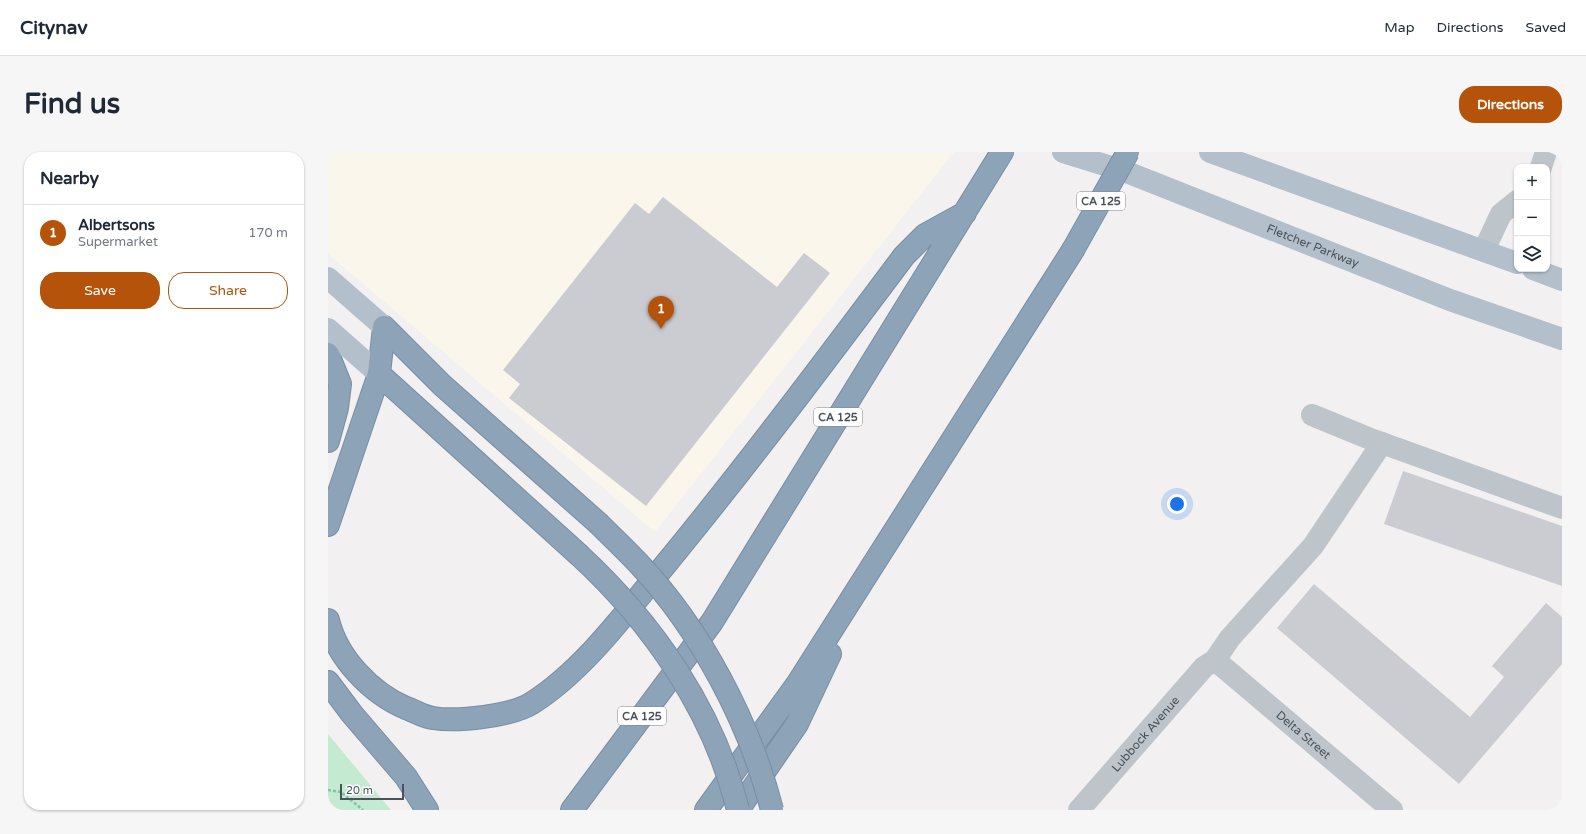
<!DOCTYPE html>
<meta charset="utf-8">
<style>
body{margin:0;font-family:"Varela Round",sans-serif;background:#f6f6f7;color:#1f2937}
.controls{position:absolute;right:12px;top:12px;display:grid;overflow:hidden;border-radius:8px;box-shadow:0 1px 3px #0004}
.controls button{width:36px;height:36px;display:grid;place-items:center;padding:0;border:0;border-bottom:1px solid #e0e1e3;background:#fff;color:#1f2937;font:20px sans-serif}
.scale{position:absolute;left:12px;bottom:10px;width:64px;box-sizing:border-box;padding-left:4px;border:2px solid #4a535b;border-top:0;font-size:11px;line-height:14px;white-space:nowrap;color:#4a535b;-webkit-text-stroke:3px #fff;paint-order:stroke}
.you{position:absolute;left:849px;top:352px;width:14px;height:14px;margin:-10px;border:3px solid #fff;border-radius:50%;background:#1a73e8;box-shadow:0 0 0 6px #1a73e833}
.badge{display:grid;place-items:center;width:26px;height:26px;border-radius:50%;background:#b45309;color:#fff;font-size:13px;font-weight:700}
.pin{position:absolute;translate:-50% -33px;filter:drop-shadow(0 1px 2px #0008)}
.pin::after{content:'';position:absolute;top:21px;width:14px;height:12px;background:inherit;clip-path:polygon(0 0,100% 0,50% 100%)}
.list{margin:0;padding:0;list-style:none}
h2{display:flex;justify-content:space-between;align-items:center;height:52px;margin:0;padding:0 16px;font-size:17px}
h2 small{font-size:13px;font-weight:400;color:#747a83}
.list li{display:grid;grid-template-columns:26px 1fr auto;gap:12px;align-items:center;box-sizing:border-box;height:56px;padding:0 16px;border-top:1px solid #e0e1e3}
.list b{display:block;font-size:15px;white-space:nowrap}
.list p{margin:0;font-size:13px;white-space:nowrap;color:#747a83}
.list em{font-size:13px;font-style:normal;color:#747a83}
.actions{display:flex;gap:8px;padding:12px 16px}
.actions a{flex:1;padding:9px 0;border:1px solid #b45309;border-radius:16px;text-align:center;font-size:14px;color:#b45309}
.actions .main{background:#b45309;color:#fff}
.icon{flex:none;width:22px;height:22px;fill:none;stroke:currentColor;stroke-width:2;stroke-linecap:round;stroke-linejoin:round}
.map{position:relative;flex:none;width:1234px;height:658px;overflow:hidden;border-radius:16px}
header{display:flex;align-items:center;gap:24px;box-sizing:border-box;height:56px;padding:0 20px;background:#fff;border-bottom:1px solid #e0e1e3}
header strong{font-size:19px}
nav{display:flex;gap:22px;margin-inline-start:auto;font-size:14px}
.intro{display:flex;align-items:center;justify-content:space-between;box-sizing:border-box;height:96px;padding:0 24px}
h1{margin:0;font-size:28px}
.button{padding:10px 18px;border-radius:16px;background:#b45309;color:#fff;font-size:14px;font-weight:700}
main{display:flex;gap:24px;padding:0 24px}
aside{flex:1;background:#fff;border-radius:16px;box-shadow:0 1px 3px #0004}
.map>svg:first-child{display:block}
.commercial{fill:#faf6eb}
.green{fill:#c4ead2}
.building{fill:#cbccd1}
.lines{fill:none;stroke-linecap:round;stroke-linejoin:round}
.highway-casing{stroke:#798ea4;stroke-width:24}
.path{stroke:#80c4a1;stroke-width:2.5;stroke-dasharray:3 2;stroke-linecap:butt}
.minor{stroke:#bdc4ca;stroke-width:22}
.major{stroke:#b3bfcb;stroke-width:22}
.highway{stroke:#8da3b8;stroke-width:22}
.highway-bridge-casing{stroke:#798ea4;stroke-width:24;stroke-linecap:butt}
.highway-bridge{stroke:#8da3b8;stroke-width:22}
.labels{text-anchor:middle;stroke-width:3;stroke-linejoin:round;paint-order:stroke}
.shield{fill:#fff;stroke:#80878c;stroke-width:1}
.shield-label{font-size:11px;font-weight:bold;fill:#4a535b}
.street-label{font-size:12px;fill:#4a535b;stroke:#fff}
</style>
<header>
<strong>Citynav</strong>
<nav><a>Map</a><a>Directions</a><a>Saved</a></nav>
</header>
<div class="intro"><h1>Find us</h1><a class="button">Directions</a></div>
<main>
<aside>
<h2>Nearby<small></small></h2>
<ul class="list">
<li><span class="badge">1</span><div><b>Albertsons</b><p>Supermarket</p></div><em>170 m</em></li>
</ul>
<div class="actions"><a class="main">Save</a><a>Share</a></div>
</aside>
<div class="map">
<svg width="1234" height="658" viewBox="0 0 1234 658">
<rect width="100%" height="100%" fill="#f2f0f0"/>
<!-- commercial -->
<path class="commercial" d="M0,0H626L327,380L0,102Z"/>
<!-- green -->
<path class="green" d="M0,582L63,658H0Z"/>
<!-- building -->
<path class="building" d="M335,45L449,135L476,101L502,121L318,354L181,246L192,232L175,218L307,51L321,62Z
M1075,319L1234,374V434L1056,372Z
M986,432L1142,565L1176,525L1164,514L1218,451L1234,465V512L1131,632L949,476Z"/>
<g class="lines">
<!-- highway casing -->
<g class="highway-casing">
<path id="highway" d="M56,175L114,233L270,371
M0,202L12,232L9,256L0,289
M51,222L250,402
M0,373L51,222L56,175
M0,468C9,506 43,541 78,556C87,559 96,565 105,566C129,570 184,564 204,551C255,519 299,459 337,413C420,312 498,208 576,104L597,83L637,61
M0,530L24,562L78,625L99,658
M244,658L384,470L674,0
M378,658L470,531L745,98
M410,658L469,572L502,502"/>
</g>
<!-- path -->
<path class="path" d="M0,638L13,640L35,658"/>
<!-- minor -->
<g class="minor">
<path d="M1213,15L1218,0"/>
<path d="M1156,98L1173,62L1189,49"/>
<path d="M984,263L1040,286L1234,356"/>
<path id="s1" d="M887,508L1064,658"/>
<path id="s2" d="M751,658L876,515L887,508L902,486L985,394L1054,291"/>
</g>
<!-- major -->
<g class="major">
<path id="s3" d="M735,0L796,19L1122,148L1234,187"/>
<path d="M882,0L1189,111"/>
<path d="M1205,117L1234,128"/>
<path d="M0,126L56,175"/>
<path d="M0,177L51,222"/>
</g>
<!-- highway -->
<use href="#highway" class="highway"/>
<!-- highway-bridge casing -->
<g class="highway-bridge-casing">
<path id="highway-bridge" d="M745,98L800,0
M270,371C284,385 298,398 311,412C373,478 422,571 444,658
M250,402C324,470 386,559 410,658"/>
</g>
<!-- highway-bridge -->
<use href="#highway-bridge" class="highway-bridge"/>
</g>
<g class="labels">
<!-- shield labels -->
<g class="shield">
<rect x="749" y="40" width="48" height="18" rx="3"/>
<rect x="486" y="256" width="48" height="18" rx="3"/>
<rect x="290" y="555" width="48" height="18" rx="3"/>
</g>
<g class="shield-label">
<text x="773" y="53">CA 125</text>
<text x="510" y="269">CA 125</text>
<text x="314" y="568">CA 125</text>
</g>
<!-- street labels -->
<g class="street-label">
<text dy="4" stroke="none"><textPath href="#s3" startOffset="267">Fletcher Parkway</textPath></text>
<text dy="4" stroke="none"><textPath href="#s2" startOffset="101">Lubbock Avenue</textPath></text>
<text dy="4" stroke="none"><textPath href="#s1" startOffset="116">Delta Street</textPath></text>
</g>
</g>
</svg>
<div class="controls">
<button>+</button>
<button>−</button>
<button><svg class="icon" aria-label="layers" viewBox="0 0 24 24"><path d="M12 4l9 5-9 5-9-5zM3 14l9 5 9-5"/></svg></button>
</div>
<div class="scale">20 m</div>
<div class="you"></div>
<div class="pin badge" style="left:333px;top:177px">1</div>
</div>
</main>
